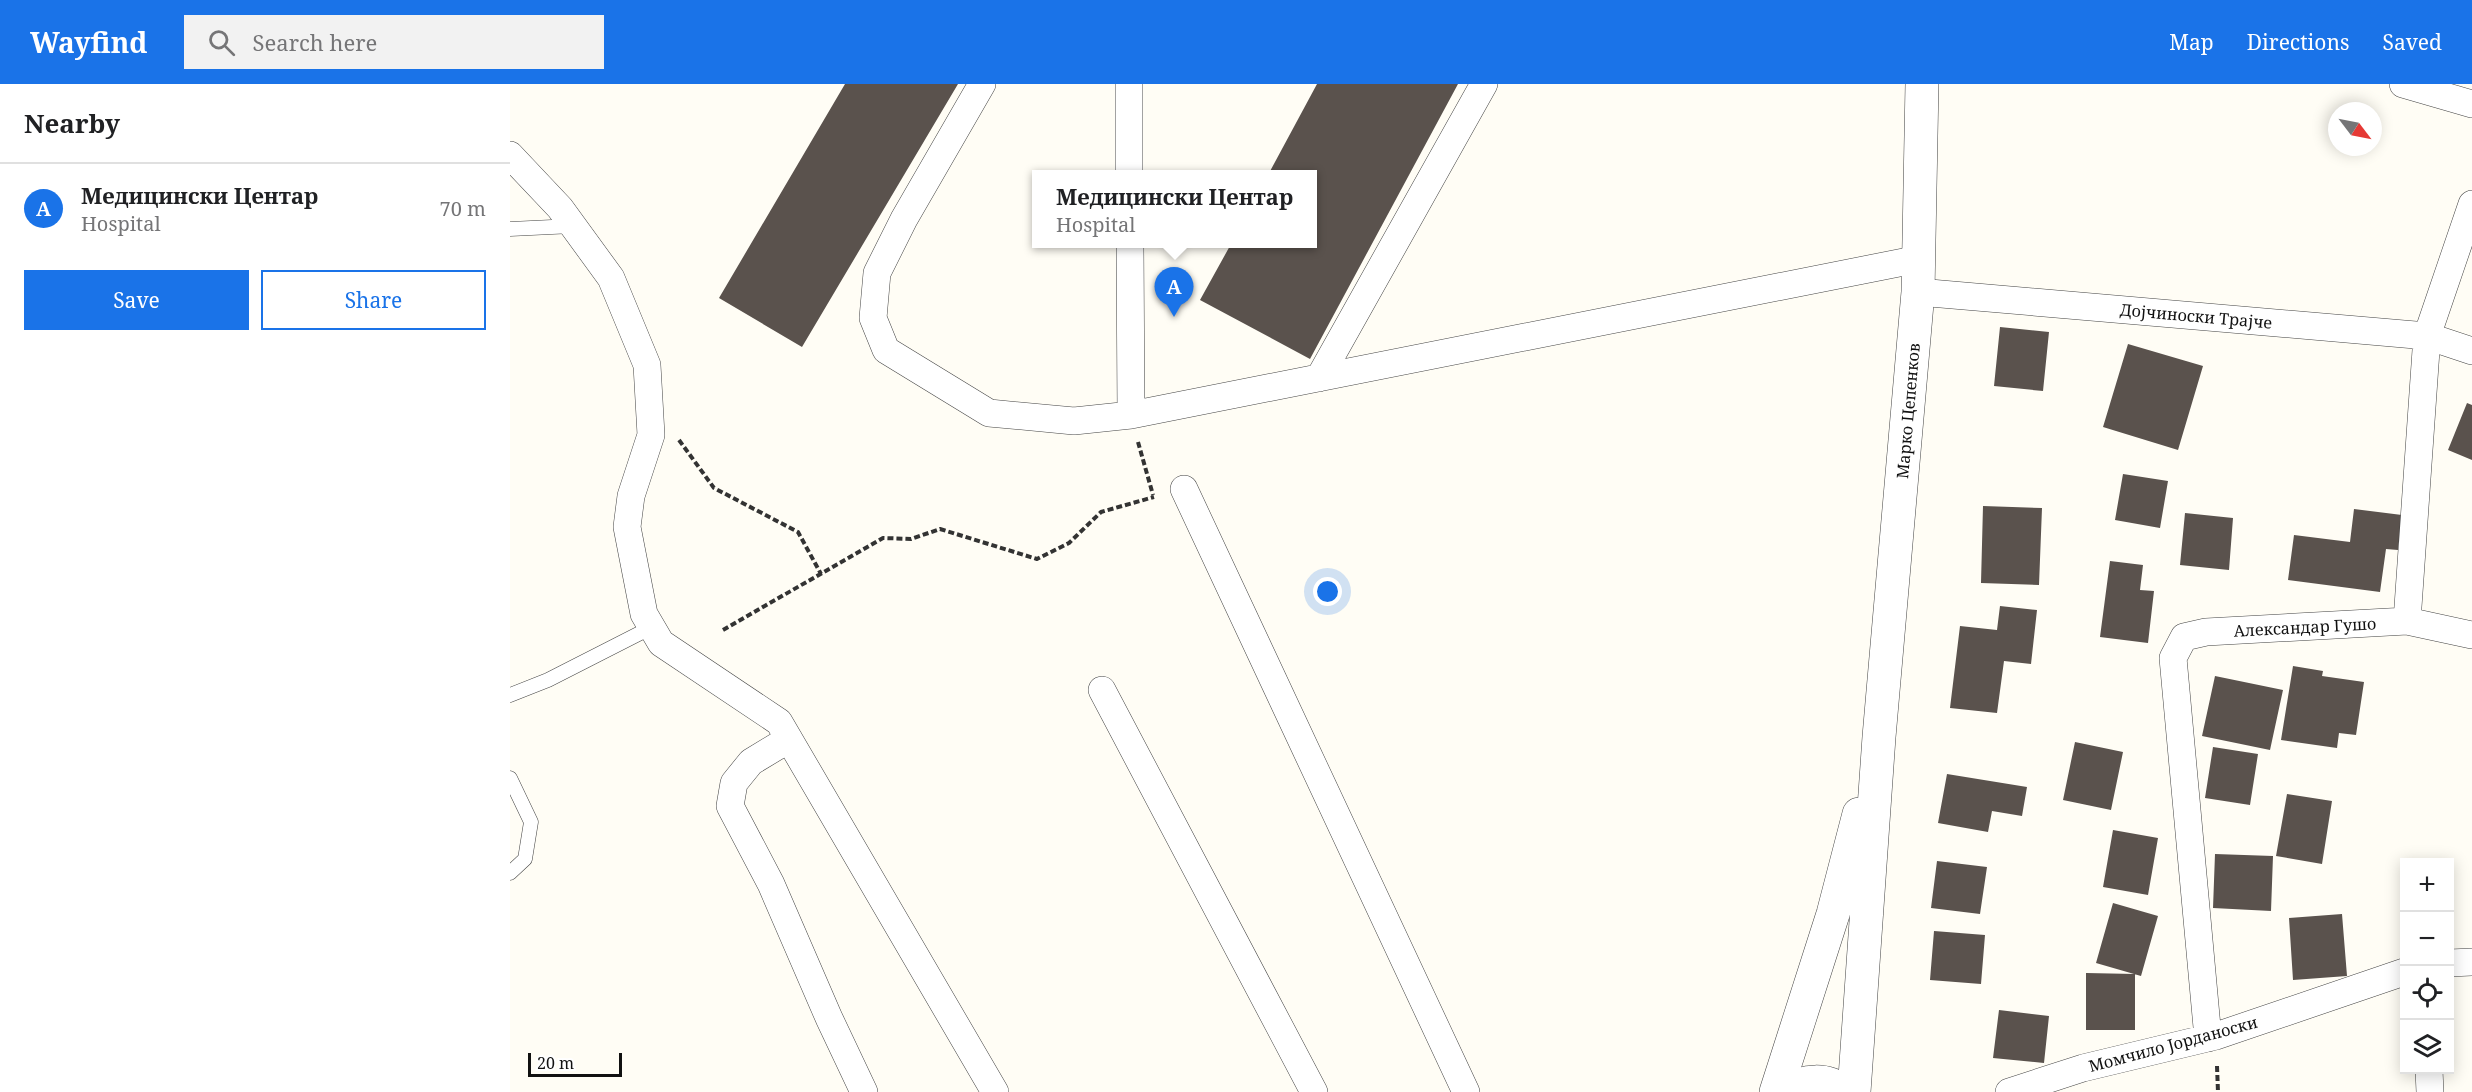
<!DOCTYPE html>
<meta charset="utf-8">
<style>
body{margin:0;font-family:"Noto Serif",serif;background:#f2f2f2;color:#202124}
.controls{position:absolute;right:18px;bottom:18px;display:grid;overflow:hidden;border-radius:0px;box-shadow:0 3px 15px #0003}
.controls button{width:54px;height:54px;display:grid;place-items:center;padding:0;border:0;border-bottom:2px solid #e0e0e0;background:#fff;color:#202124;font:30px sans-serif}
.compass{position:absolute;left:1818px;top:18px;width:54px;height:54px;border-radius:50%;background:#fff;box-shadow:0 3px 15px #0003;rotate:122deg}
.scale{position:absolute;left:18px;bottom:15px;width:94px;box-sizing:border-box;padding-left:6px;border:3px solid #111;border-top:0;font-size:16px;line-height:21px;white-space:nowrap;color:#111;-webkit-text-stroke:4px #fff;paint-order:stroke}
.you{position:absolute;left:818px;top:508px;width:21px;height:21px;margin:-15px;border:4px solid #fff;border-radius:50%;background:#1a73e8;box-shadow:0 0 0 9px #1a73e833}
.badge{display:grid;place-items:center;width:39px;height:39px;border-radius:50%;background:#1a73e8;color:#fff;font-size:20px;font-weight:700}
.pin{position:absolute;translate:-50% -50px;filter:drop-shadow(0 2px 3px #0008)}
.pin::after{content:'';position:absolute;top:32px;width:21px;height:18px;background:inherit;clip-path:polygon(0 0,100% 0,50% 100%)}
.popup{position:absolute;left:522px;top:86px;width:285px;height:78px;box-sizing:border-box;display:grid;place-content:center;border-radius:0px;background:#fff;filter:drop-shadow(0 2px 4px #0005);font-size:20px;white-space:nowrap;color:#757577}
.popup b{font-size:22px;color:#202124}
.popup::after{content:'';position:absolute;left:50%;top:100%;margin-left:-12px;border:12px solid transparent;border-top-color:#fff}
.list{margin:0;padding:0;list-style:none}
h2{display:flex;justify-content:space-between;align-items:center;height:78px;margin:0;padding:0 24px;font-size:26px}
h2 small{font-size:20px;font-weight:400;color:#757577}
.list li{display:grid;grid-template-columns:39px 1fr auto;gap:18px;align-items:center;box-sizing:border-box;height:90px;padding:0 24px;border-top:2px solid #e0e0e0}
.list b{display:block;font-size:22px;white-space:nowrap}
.list p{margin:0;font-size:20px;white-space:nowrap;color:#757577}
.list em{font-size:20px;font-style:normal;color:#757577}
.actions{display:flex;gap:12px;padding:18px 24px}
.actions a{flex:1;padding:14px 0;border:2px solid #1a73e8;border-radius:0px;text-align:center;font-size:21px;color:#1a73e8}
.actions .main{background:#1a73e8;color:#fff}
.icon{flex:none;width:33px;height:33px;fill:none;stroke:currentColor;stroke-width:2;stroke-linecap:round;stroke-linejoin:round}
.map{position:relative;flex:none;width:1962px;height:1008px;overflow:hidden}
header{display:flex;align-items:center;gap:36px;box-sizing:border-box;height:84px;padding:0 30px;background:#1a73e8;color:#fff}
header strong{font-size:28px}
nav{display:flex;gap:33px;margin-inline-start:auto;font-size:21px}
.search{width:420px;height:54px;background:#f2f2f2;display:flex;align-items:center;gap:15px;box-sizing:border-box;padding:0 21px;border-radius:0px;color:#757577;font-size:22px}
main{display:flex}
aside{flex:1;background:#fff}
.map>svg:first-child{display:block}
.building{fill:#5a524d}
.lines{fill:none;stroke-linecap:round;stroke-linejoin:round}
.service-casing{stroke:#444;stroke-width:15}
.minor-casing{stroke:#444;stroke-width:28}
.tertiary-casing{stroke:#444;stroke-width:34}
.path{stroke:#333;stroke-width:4;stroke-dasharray:6 3;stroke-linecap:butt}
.service{stroke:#fff;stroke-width:14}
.minor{stroke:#fff;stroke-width:27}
.tertiary{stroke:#fff;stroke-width:33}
.labels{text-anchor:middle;stroke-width:6;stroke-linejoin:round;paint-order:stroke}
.street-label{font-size:16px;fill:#111;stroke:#fff}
</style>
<header>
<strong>Wayfind</strong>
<div class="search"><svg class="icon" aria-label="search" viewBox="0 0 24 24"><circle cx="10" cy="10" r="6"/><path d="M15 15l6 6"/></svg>Search here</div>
<nav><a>Map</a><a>Directions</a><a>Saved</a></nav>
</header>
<main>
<aside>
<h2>Nearby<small></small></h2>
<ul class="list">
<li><span class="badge">A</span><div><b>Медицински Центар</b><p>Hospital</p></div><em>70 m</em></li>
</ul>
<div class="actions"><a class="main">Save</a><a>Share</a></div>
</aside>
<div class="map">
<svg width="1962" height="1008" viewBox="0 0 1962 1008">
<rect width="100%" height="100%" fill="#fffdf5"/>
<!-- building -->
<path class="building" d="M335,0H448L292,263L209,214Z
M807,0H948L800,275L690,216L721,160H802V91H758Z
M1490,243L1539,248L1533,307L1484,302Z
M1618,260L1693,282L1668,366L1593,343Z
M1957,319L1962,321V376L1938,366Z
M1613,390L1658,397L1650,444L1605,436Z
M1473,422L1532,424L1529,501L1471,499Z
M1844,425L1892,431L1888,466L1876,465L1870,508L1778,496L1784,451L1840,458Z
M1675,429L1723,434L1719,486L1670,481Z
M1600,477L1633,481L1630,506L1644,507L1638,559L1590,553Z
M1490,522L1527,526L1521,580L1494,577L1487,629L1440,624L1450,542L1487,546Z
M1783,582L1813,587L1812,592L1854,598L1846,651L1829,649L1827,664L1771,656Z
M1705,592L1773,606L1760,666L1692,652Z
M1565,658L1613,668L1601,726L1553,716Z
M1703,663L1748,670L1740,721L1695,714Z
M1437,690L1517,703L1512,732L1482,727L1478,748L1428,739Z
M1777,710L1822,717L1812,780L1766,772Z
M1603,746L1648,754L1638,811L1593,803Z
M1705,770L1763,772L1761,827L1703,824Z
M1427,777L1477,783L1470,830L1421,824Z
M1603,819L1648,832L1631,892L1586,879Z
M1832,830L1837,892L1783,896L1779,834Z
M1424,847L1475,851L1471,900L1420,896Z
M1576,889L1625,890V946H1576Z
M1489,926L1539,932L1534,979L1483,974Z"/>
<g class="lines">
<!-- service casing -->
<g class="service-casing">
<path id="service" d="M0,145L63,142
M0,611L38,596L142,543
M0,694L21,738L15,775L0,789"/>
</g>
<!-- minor casing -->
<g class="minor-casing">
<path id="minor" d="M472,0L394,135L367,189L363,234L376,266L479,329L564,337L621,331
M619,0V91
M1893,0L1962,20
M0,71L50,124L101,194L137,281L141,351L121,412L117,443L134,530L151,559L269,638L485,1008
M620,160L621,331L1409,175
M1408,208L1917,252L1962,267
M809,294L974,0
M674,405L956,1008
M1897,537L1962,551
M592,606L804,1008
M279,655L241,678L224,699L220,722L261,800L319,934L354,1008
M1940,879L1962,878
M1698,954L1663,574L1674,553L1696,548L1897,537L1917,252L1962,120
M1919,986L1920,1008
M1499,1008L1573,984L1706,952L1894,888"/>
</g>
<!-- tertiary casing -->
<g class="tertiary-casing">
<path id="tertiary" d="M1266,1008L1323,830L1349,730
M1276,1008C1294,995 1317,994 1334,1008
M1344,1008L1369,653L1408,208L1412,0"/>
</g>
<!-- path -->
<path class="path" d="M169,356L204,404L288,448L311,490
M628,358L643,411
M213,546L373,454L401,455L430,445L527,475L559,459L591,428L644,413
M1707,982L1708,1008"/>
<!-- service -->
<use href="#service" class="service"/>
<!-- minor -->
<use href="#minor" class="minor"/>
<!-- tertiary -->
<use href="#tertiary" class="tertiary"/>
</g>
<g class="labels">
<!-- street labels -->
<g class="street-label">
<text transform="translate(1686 232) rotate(5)" y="6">Дојчиноски Трајче</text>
<text transform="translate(1398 327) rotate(-85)" y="6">Марко Цепенков</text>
<text transform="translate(1795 543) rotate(-3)" y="6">Александар Гушо</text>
<text transform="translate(1663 960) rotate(-15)" y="6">Момчило Јорданоски</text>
</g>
</g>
</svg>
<div class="controls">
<button>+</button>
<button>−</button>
<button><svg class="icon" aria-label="locate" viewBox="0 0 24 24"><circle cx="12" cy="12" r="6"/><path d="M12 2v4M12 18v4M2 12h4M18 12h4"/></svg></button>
<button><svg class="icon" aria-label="layers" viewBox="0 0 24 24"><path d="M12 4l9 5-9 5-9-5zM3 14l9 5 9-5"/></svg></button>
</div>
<svg class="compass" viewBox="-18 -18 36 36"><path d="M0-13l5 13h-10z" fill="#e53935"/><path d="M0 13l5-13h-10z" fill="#757577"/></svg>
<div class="scale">20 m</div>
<div class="you"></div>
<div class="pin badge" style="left:664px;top:233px">A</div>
<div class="popup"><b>Медицински Центар</b>Hospital</div>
</div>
</main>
